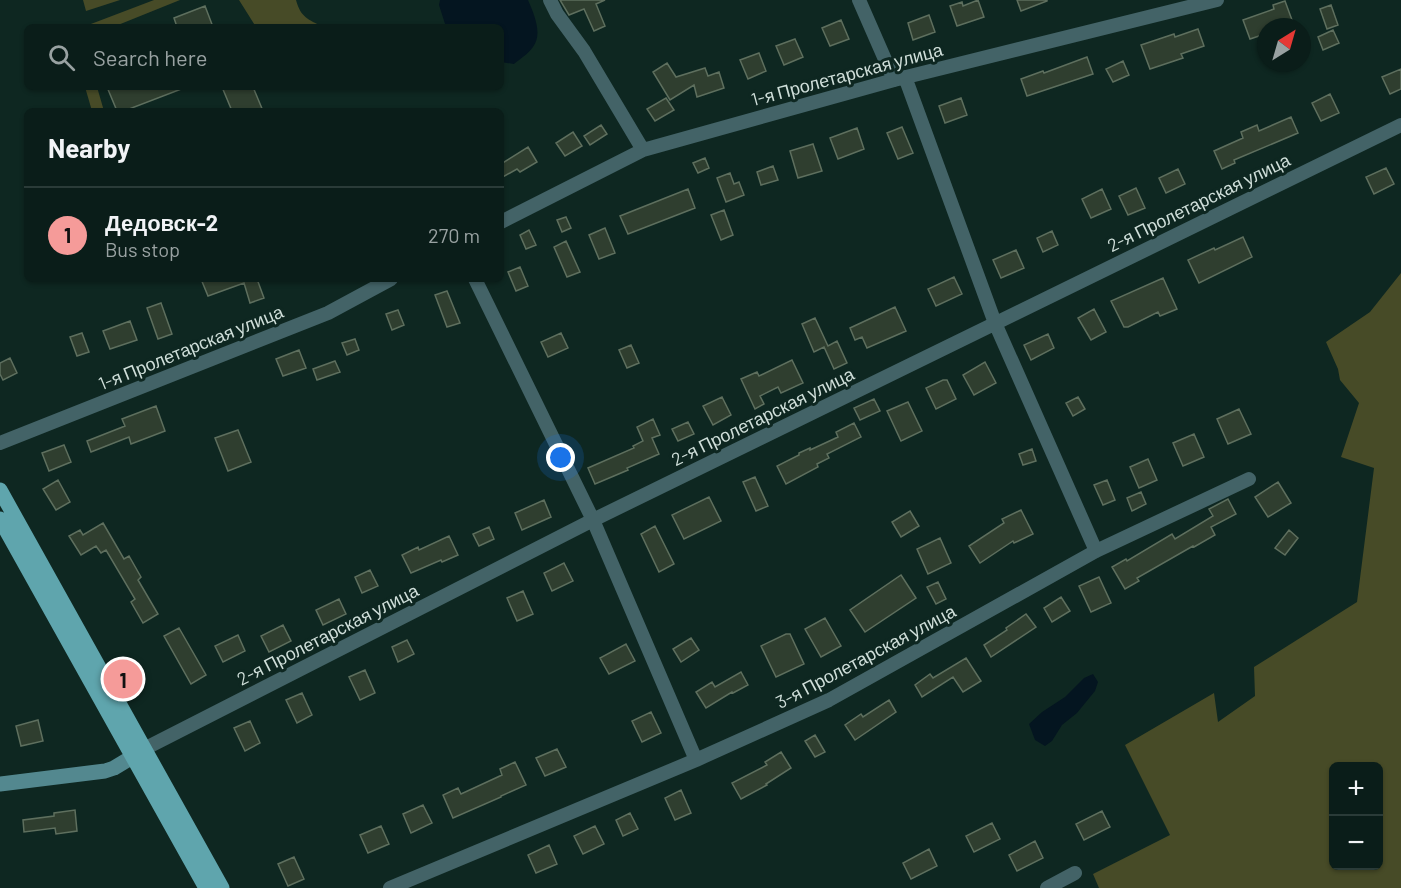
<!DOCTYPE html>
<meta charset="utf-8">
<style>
body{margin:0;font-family:Barlow,sans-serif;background:#182a26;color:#f1f3f6}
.controls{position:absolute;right:18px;bottom:18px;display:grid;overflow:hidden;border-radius:9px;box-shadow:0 2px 4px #0004}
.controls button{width:54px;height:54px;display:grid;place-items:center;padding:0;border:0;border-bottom:2px solid #2a3b38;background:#0a1d19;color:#f1f3f6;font:30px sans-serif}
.compass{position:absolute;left:1257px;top:18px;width:54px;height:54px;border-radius:50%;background:#0a1d19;box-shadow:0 2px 4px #0004;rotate:37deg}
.you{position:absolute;left:561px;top:458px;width:21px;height:21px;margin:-15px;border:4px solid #fff;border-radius:50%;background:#1a73e8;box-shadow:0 0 0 9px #1a73e833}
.badge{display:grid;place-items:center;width:39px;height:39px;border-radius:50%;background:#f59b99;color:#111;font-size:20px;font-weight:700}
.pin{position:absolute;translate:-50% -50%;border:3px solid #fff;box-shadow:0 2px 6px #0006}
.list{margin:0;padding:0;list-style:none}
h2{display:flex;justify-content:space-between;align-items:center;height:78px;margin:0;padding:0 24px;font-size:26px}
h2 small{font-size:20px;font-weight:400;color:#99a2a2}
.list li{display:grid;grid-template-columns:39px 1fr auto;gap:18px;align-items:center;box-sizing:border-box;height:96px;padding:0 24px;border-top:2px solid #2a3b38}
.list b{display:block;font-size:22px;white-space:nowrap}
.list p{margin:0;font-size:20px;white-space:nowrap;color:#99a2a2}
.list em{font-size:20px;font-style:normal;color:#99a2a2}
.icon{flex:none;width:33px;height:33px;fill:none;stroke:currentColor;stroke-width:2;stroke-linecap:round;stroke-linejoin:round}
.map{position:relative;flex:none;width:1401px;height:888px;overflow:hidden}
.search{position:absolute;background:#0a1d19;box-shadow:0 2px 4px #0004;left:24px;top:24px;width:480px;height:66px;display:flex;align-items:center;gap:15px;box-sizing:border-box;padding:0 21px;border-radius:9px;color:#99a2a2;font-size:22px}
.panel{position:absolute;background:#0a1d19;box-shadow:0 2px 4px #0004;left:24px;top:108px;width:480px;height:174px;border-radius:9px}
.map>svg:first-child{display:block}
.green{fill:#474b27;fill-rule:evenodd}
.water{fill:#041520}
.building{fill:#2f3e2f;stroke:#5e6f5e;stroke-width:1.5}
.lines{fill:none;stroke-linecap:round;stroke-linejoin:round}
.street{stroke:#436367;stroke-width:14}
.secondary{stroke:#53888f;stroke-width:15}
.primary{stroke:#5fa5ad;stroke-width:15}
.labels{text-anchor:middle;stroke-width:6;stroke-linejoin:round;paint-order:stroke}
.street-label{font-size:18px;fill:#cfded9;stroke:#0e2721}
</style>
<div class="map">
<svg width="1401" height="888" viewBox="0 0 1401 888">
<rect width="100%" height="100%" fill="#0e2721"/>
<!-- green -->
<path class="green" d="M83,0H120L86,11Z
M154,0H180L113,27H83Z
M239,0H296C301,18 308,19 323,27H256Z
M85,87H97L104,111H92Z
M1401,273V888H1099L1093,874L1170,835L1125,745L1214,693L1218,722L1255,696L1254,667L1357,602L1374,468L1341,457L1359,403L1340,380L1338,369L1326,342L1370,312ZM1378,766V866H1334V766Z"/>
<!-- water -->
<path class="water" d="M440,0H528C534,14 543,34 533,47C528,54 520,59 514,64L501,62V27H446L439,5Z
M1093,674L1098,682L1095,691L1077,713L1062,725L1052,741L1045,746L1035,740L1029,724L1042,712L1065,697L1084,678Z"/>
<!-- building -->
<path class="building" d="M560,0H605L596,4L605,26L594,31L584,9L569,15Z
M978,0L984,17L957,26L950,6L962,2L963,6Z
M1017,0H1047V1L1021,11Z
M1285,1L1292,20L1274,27H1266V30L1264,31L1265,34L1250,39L1243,20L1274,9L1273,5Z
M1331,5L1338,25L1327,29L1320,9Z
M205,6L213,27H177L174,18Z
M929,15L935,32L913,40L908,23Z
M841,20L849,39L830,46L822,28Z
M1198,29L1204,46L1181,54L1183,58L1150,69L1141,45L1174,34L1175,37Z
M1333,30L1339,43L1323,50L1318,37Z
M795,39L803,57L784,65L776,46Z
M759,53L766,71L748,79L740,60Z
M1087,57L1093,74L1027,96L1021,79L1043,71L1044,73Z
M1123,61L1129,75L1113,82L1106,69Z
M667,63L676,77L705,68L708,76L719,72L724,88L697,97L694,85L670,100L653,72Z
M1401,69V89L1390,94L1382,77Z
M107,87H184V88L124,111H117Z
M222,87H253L263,111H232Z
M1330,94L1339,113L1321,121L1312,103Z
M666,98L674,110L655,121L647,109Z
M961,98L967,115L945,123L939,106Z
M1291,117L1298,133L1234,160L1235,163L1222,169L1214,151L1243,138L1241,132L1257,125L1259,131Z
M601,125L607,134L590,145L584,136Z
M902,127L913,153L898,159L887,133Z
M857,128L864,149L838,159L830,138Z
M573,132L582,146L565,156L556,143Z
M813,144L822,171L798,178L790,151Z
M528,147L537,162L520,172L517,169L501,178V164Z
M705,158L709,168L698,173L693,163Z
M773,166L778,180L761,185L757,172Z
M1386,168L1394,184L1374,194L1366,177Z
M1178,169L1185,184L1166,193L1159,178Z
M730,173L734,184L739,182L744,195L726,202L717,178Z
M1136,188L1145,208L1128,215L1119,196Z
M688,189L695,208L628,234L620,216Z
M1102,189L1111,209L1091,218L1082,199Z
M724,210L733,235L721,240L711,215Z
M566,217L571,228L562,232L557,220Z
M605,228L615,253L599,259L589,235Z
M529,230L536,245L526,249L520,235Z
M1052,231L1058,245L1043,252L1037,238Z
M1243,237L1252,257L1199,283L1188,260L1214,248L1215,250Z
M566,241L580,272L567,277L554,247Z
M1016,250L1024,268L1001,278L993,260Z
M520,267L528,286L516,291L508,272Z
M954,277L962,294L936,306L928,289Z
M1163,278L1177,309L1160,316L1158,312L1128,327H1124L1111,301Z
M201,279H257L264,298L250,303L244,283L208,296Z
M447,291L460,323L447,327L435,295Z
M161,303L172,334L158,339L147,308Z
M895,307L906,331L867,348L862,337L855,340L850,328Z
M1094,309L1106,332L1091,340L1078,318Z
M398,310L404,325L392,330L386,314Z
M815,318L828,346L837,341L847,363L834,369L824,347L814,352L802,324Z
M130,321L137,340L110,349L103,331Z
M82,333L89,352L77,356L70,337Z
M561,333L568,348L548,357L541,342Z
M1048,334L1054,348L1031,360L1024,345Z
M355,339L359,350L347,355L342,343Z
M631,345L639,363L627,368L619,350Z
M299,350L306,368L283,376L276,359Z
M10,358L17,373L3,380L0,374V363Z
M792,360L803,383L781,393L778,387L760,396L764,404L755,409L741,379L757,372L759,376Z
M335,361L340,372L317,380L313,369Z
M985,362L996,383L974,395L963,375Z
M943,380H947L956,399L936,409L926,388Z
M722,397L731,415L713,425L703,406Z
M1078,397L1085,409L1073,416L1066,403Z
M874,399L880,411L860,420L854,408Z
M908,402L922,431L901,441L887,411Z
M156,406L165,431L131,444L129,437L91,452L87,441L125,426L122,419Z
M1239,409L1251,434L1228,444L1217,419Z
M653,419L660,435L652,438L659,454L627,468L628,470L595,484L588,468L634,448L633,446L643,441L637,427Z
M688,422L694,434L678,441L672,429Z
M854,423L861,437L827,454L829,458L817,464L818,467L786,484L777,466L799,455V453L810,448V450L838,437L836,432Z
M238,430L251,462L228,471L215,438Z
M1194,434L1204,457L1183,466L1173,443Z
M64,445L71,462L49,471L42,453Z
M1032,449L1036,461L1023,465L1019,454Z
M1148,459L1157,480L1139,488L1130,467Z
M755,477L768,506L756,511L743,482Z
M58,480L70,502L56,510L43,489Z
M1107,480L1115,500L1103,505L1094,485Z
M1278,482L1291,503L1268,517L1255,497Z
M1141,492L1146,504L1132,511L1127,498Z
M709,497L721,521L684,539L672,515Z
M1228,499L1236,514L1211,527L1215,535L1194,547L1193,546L1137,578L1139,581L1125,589L1112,567L1126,559L1127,561L1172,534L1175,539L1213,516L1209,509Z
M544,500L551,517L522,530L515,513Z
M1021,510L1033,534L1014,543L1013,541L980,563L969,546L1004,523L1002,519Z
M910,511L919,526L901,537L892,522Z
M103,523L124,559L129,556L141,577L138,580L158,614L143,623L131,602L135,599L106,550L101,553L96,546L81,555L69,536L80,530L83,535Z
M655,526L674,564L659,572L641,534Z
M489,527L494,539L479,546L473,534Z
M1289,530L1298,538L1285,555L1275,548Z
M449,536L458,555L442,562L441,560L411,573L402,555L418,547L419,550Z
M940,538L951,563L928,574L917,549Z
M564,563L573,581L552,591L544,573Z
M370,570L378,586L362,593L355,577Z
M901,575L916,598L865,632L850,610Z
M1099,577L1111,603L1091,612L1079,586Z
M938,582L946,599L936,604L927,587Z
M523,591L533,614L517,621L507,598Z
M1061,597L1070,611L1052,622L1044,608Z
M339,599L346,614L323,625L316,610Z
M1026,614L1036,627L991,657L984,645L1007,630L1006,628Z
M825,618L841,646L821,657L805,629Z
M283,625L291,641L269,652L261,636Z
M179,628L206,675L191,684L164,636Z
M786,634H790L804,664L776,677L761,646Z
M238,635L245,651L223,662L215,646Z
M691,638L699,650L681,662L673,649Z
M407,640L414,654L398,662L392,647Z
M626,644L635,661L609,674L600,658Z
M966,658L981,681L963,692L953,677L922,697L915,685L930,674L933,678Z
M365,670L375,693L360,700L349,677Z
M741,672L748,685L733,693L732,692L706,708L696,692L712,682L715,687Z
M302,693L312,715L297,723L286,700Z
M889,700L896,712L855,740L845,725L861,714L863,717Z
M651,712L661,733L642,742L632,721Z
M38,720L43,741L21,746L16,726Z
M250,721L260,743L245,751L234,728Z
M815,735L825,752L815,757L805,741Z
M557,749L566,767L545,776L536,758Z
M781,752L791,768L766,784L767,785L741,799L732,783L767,765L765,762Z
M515,762L526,785L501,796V797L453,818L443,795L458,788L461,794L502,775L500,769Z
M681,790L691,813L675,820L665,798Z
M423,805L432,823L411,833L403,814Z
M75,810L77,831L56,834L55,828L24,832L23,820L54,816V813Z
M1102,811L1110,827L1084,840L1076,824Z
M630,813L638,829L623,836L616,820Z
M992,823L1000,839L974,852L966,836Z
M381,826L389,844L368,853L360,835Z
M595,826L604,844L583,854L574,836Z
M1035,841L1043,858L1017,871L1009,855Z
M549,845L557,864L536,873L528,855Z
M929,849L937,866L911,879L903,863Z
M294,857L304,879L288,886L278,864Z"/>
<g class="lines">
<!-- street -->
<path class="street" d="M550,0L557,14L584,51L643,150
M859,0L894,80
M905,77L995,323L1096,551
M501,222L643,150L894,80L1217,0
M475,279L593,520L696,760
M0,443L328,313L391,279
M144,749L593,520L1401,125
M390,888L696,760L829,700L1096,551L1249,479
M1047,888L1075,873"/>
<!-- secondary -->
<path class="secondary" d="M0,784L105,771L114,768L144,750"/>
<!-- primary -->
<path class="primary" d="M0,490L222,888
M0,519L206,888"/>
</g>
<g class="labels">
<!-- street labels -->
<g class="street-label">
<text transform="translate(847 75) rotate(-15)" y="6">1-я Пролетарская улица</text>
<text transform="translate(1199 203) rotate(-26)" y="6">2-я Пролетарская улица</text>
<text transform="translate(191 348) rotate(-22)" y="6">1-я Пролетарская улица</text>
<text transform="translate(763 417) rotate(-26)" y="6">2-я Пролетарская улица</text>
<text transform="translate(328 635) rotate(-27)" y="6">2-я Пролетарская улица</text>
<text transform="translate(866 657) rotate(-28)" y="6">3-я Пролетарская улица</text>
</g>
</g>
</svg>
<div class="controls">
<button>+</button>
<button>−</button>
</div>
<svg class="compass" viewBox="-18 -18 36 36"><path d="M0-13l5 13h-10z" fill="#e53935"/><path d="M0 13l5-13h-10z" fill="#99a2a2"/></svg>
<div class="you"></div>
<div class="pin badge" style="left:123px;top:679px">1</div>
<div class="search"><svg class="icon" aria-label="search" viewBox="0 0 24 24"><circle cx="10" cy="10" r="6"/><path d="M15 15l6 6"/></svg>Search here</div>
<section class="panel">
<h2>Nearby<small></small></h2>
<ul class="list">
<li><span class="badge">1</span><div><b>Дедовск-2</b><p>Bus stop</p></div><em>270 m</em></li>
</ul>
</section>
</div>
